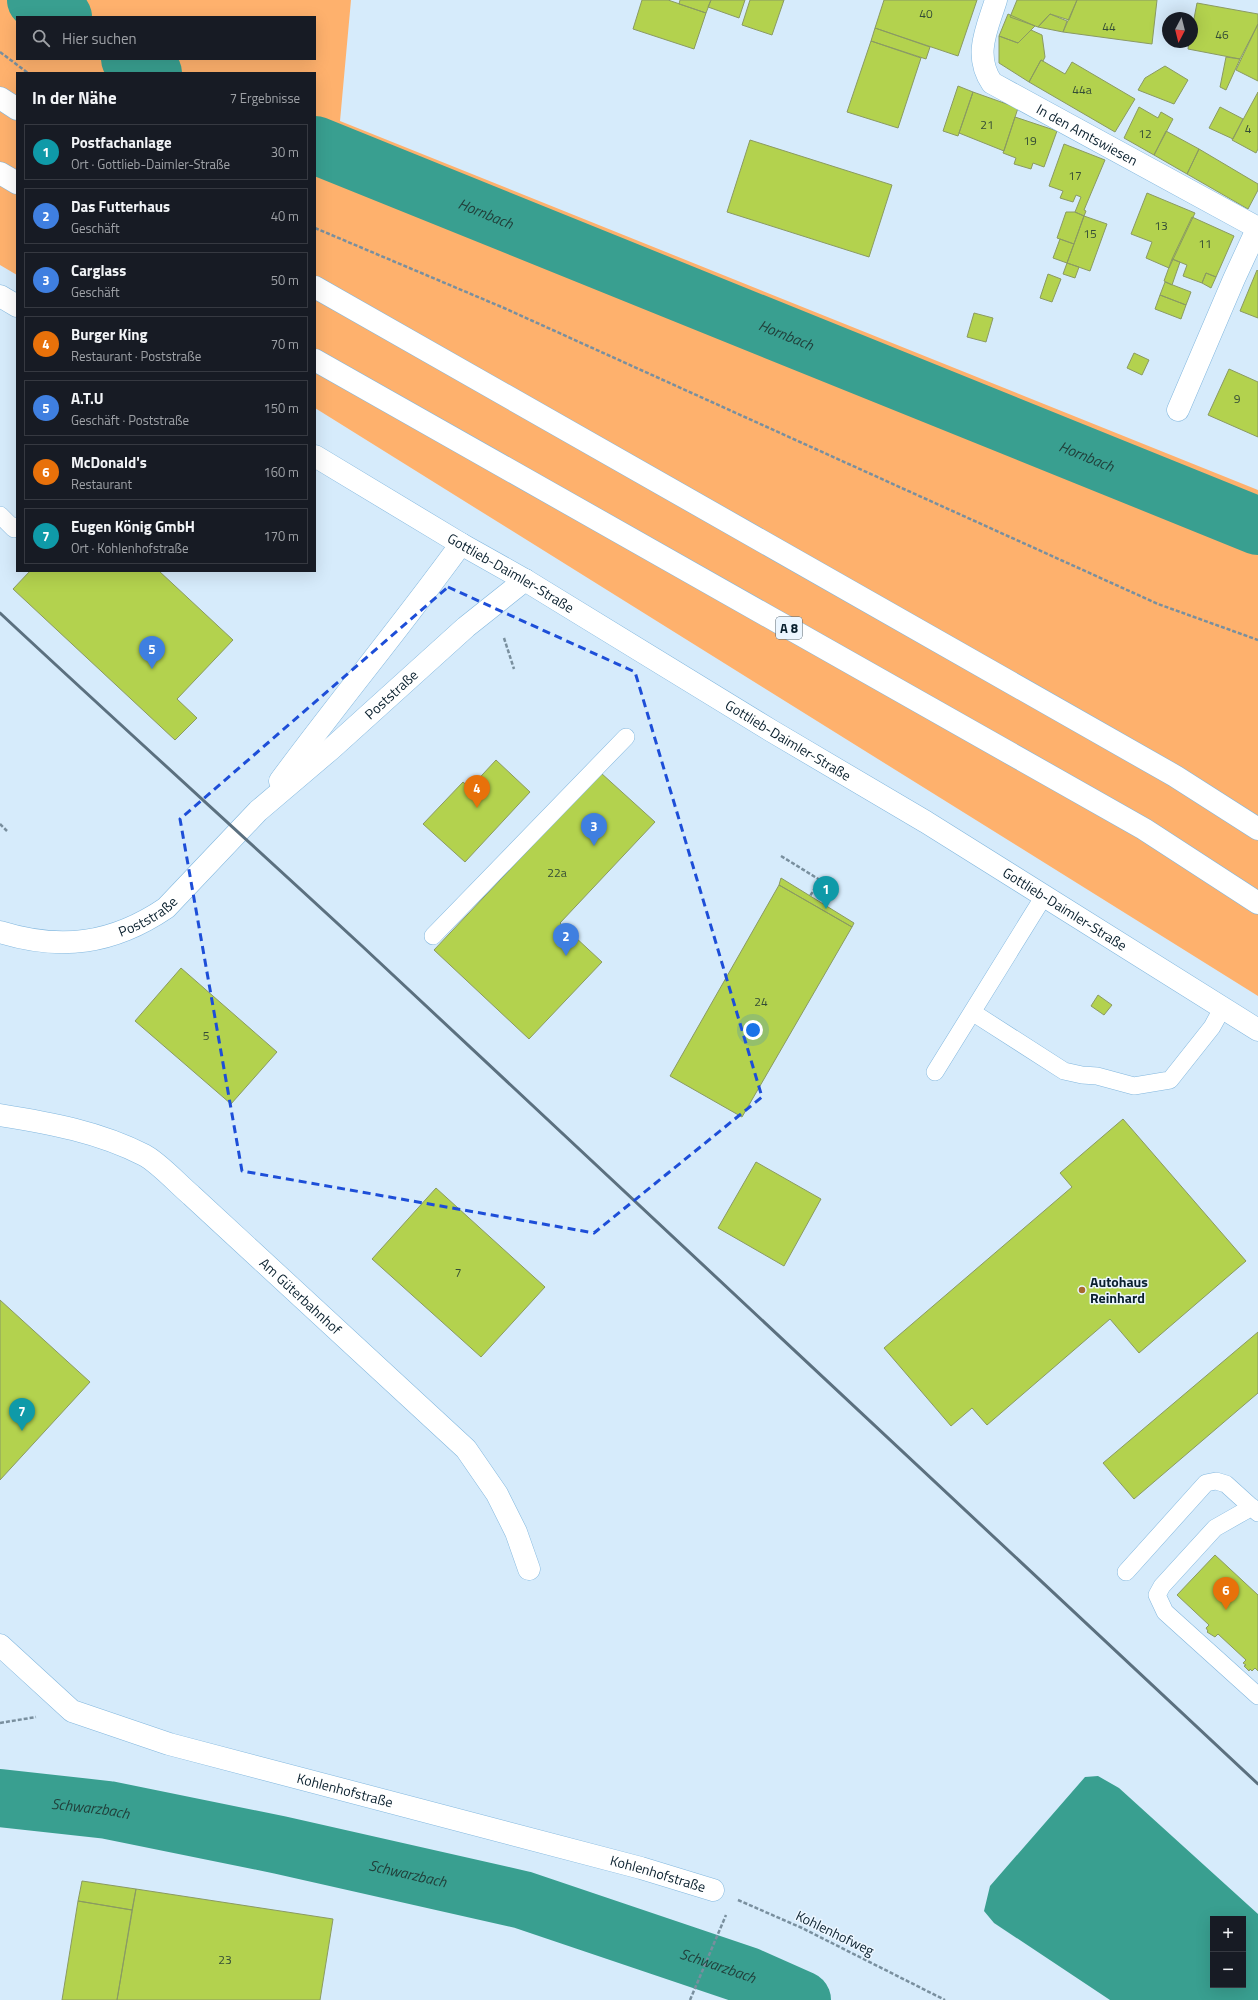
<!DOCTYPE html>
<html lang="de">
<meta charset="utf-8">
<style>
body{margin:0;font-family:"Titillium Web",sans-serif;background:#242831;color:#f1f3f6}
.controls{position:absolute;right:12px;bottom:12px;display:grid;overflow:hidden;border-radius:0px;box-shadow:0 4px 16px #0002}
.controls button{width:36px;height:36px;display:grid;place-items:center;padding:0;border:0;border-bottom:1px solid #363941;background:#171b24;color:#f1f3f6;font:20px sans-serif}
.compass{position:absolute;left:1162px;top:12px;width:36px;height:36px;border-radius:50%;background:#171b24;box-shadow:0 4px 16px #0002;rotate:187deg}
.you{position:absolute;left:753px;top:1030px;width:14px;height:14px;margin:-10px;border:3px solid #fff;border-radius:50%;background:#1a73e8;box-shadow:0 0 0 6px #1a73e833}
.badge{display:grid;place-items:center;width:26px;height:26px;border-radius:50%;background:#0b8043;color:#fff;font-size:13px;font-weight:700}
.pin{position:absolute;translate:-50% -33px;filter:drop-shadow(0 1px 2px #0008)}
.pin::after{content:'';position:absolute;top:21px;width:14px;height:12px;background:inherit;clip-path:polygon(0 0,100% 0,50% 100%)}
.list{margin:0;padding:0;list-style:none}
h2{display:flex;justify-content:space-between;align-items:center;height:52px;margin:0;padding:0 16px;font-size:17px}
h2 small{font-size:13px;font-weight:400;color:#9ea1a6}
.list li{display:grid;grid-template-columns:26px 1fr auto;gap:12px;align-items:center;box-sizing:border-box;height:56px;margin:0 8px 8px;padding:0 8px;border:1px solid #363941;border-radius:0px}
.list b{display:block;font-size:15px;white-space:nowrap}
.list p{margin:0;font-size:13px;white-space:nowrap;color:#9ea1a6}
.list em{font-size:13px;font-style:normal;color:#9ea1a6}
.icon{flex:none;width:22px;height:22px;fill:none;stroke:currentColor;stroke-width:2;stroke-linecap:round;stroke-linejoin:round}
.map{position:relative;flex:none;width:1258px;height:2000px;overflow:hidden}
.search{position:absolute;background:#171b24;box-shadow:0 4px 16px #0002;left:16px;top:16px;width:300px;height:44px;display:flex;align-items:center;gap:10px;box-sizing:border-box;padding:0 14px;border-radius:0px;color:#9ea1a6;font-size:15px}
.panel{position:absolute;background:#171b24;box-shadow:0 4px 16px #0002;left:16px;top:72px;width:300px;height:500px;border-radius:0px}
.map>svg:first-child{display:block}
.green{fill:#feb16d;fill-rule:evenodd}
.water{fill:#399f90;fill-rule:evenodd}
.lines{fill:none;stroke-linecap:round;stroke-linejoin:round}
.river{stroke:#399f90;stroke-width:58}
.building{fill:#b3d24e;stroke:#8a9a62}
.lane-casing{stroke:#82b7de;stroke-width:18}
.street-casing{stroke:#82b7de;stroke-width:23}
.highway-casing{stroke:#82b7de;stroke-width:23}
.path{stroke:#798f9e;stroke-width:2.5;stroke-dasharray:4 2;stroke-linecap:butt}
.lane{stroke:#fff;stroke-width:17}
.street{stroke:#fff;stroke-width:22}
.highway{stroke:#fff;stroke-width:22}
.rail{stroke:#5b707f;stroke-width:3}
.marked{fill:none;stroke:#1d4ed8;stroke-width:3;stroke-dasharray:8 5;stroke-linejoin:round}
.poi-dot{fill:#a76a2f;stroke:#ecf6ff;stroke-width:1.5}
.labels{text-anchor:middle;stroke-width:3;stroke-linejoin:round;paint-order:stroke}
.number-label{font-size:12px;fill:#344c36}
.shield{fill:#ecf6ff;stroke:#4e606d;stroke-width:1}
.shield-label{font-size:13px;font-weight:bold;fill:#0a202e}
.street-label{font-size:14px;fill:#0a202e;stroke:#ecf6ff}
.poi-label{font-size:14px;font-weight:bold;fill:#0a202e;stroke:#ecf6ff;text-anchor:start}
.water-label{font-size:15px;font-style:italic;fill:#21403b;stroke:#ecf6ff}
</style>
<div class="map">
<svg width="1258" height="2000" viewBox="0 0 1258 2000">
<rect width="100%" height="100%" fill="#d6ebfb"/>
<!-- green -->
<path class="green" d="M0,0H351L340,121L1258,490V996L315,408V73H17V275L0,265ZM17,17H315V59H17Z"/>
<!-- water -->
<path class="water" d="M1098,1776L1119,1788L1258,1914V2000H1110L994,1923L984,1911L990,1886L1085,1777ZM1213,1919H1243V1985H1213Z"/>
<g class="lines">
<!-- river -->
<g class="river">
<path d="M36,0L63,17"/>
<path d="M130,59L153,73"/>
<path id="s1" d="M315,145L1258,526"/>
<path id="s2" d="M0,1798L108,1810L280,1845L523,1900L748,1976L802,2000"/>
</g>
</g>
<!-- building -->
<path class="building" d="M642,0H668L706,13L694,49L633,29Z
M680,0H711L706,13L679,4Z
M711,0H745L739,18L708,7Z
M750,0H784L772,35L742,25Z
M884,0H977L958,56L875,28Z
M1017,0H1077L1069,20L1050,14L1038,27L1010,17Z
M1077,0H1157L1152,44L1063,32Z
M1197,3L1258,14V24L1240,59L1188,49L1189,42H1192V29Z
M1008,14L1035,26L1018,43L999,36Z
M1050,14L1067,21L1063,32L1038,27Z
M1258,24V81L1236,70Z
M875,28L930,47L926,59L871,41Z
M1031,30L1042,35L1045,57L1043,61L1041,60L1029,82L999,63V36L1018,43Z
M871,41L921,58L898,128L847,112Z
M1226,57L1240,59L1226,90L1220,87Z
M1041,60L1065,74L1072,62L1135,99L1115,132L1029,82Z
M1165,66L1188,80L1174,104L1138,90L1145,78Z
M958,86L973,92L958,136L943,131Z
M973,92L1018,108L1004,151L959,133Z
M1258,92V149L1256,153L1232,140Z
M1139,107L1158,118L1161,112L1173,119L1154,155L1124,138Z
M1220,107L1243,119L1233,139L1209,128Z
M1015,117L1057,131L1044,167L1033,163L1031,169L1014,164L1016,158L1003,153Z
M1166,131L1199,149L1187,174L1154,155Z
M750,140L892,185L869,257L727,212Z
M1064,144L1105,160L1084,210L1086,211L1084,216L1075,212L1081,197L1076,195L1073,202L1060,198L1063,191L1049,186Z
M1199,149L1258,184V190L1248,209L1187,174Z
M1147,193L1195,213L1169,268L1146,258L1152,242L1131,234Z
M1066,212H1075L1084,216L1074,244L1057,238Z
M1084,216L1107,224L1090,271L1067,263Z
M1192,217L1234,236L1216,277L1206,273L1202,283L1183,276L1187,265L1172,259Z
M1060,239L1074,244L1067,263L1053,258Z
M1172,259L1180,262L1172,285L1164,281Z
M1067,263L1079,267L1075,278L1063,274Z
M1257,270L1258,271V318L1240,311Z
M1206,273L1216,277L1211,288L1202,283Z
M1048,274L1061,279L1052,302L1040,298Z
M1165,282L1191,292L1186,305L1160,295Z
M1160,295L1186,305L1181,319L1155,309Z
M974,313L993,318L986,342L967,337Z
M1134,353L1149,360L1142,375L1127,368Z
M1229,369L1258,382V437L1208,415Z
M30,571H159L233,640L177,699L197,718L175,740L13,589Z
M496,760L530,792L465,862L423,824L463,782L470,788Z
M601,773L655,822L560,923L602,962L529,1039L434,950Z
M781,878L854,923L852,927L779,885Z
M779,885L852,927L742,1117L670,1076Z
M181,968L277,1052L231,1104L135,1021Z
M1098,995L1112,1005L1104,1015L1091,1006Z
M1123,1119L1246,1261L1139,1353L1110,1319L987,1425L972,1408L951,1426L884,1348L1072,1187L1060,1173Z
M756,1162L821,1199L784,1266L718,1228Z
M436,1188L545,1287L481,1357L372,1259Z
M0,1300L90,1382L0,1480Z
M1258,1332V1393L1134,1499L1103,1463Z
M1215,1555L1258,1595V1671L1255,1668L1252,1671L1250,1669L1249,1671L1244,1666L1246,1665L1243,1663L1246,1660L1218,1634L1215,1637L1207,1632L1208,1631L1206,1628L1209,1625L1177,1595Z
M82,1881L136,1889L132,1910L78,1901Z
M136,1889L333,1919L320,2000H117Z
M78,1901L132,1910L117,2000H62Z"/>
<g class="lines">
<!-- lane casing -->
<g class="lane-casing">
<path id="lane" d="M0,515L14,529L17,526
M433,936L626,737
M972,1012L1064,1071L1082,1075L1097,1076L1134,1086L1170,1080L1212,1027L1223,1007
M935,1072L1044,896
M1252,1507L1215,1528L1162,1586L1157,1595L1165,1612L1258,1696
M1126,1572L1206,1483L1216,1481L1226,1484L1258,1513"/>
</g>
<!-- street casing -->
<g class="street-casing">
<g id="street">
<path id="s3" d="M996,0C987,29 973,55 992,83L1258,228"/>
<path d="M0,296L17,306"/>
<path d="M1178,410L1234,279L1258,227"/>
<path id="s4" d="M315,456L461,544L525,580L770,730L926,822L1258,1030"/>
<path d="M280,781C339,701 403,624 461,544"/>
<path id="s5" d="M0,932C61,951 113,944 166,908L258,811L331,749L466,627L525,580"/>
<path id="s6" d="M0,1115C50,1123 99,1132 144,1155C158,1162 178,1184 191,1195L466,1449L497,1494L516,1532L529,1569"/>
<path id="s7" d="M0,1645L72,1711L169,1744L641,1868L713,1890"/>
</g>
</g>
<!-- highway casing -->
<g class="highway-casing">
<path id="highway" d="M0,98L17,109
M0,173L17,183
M315,287L1175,776L1258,829
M315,360L1144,829L1258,903"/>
</g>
<!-- path -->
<path class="path" d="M0,52L28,73
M315,228L504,308L1158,604L1258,640
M504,638L514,669
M0,824L7,831
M781,856L820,880L810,896
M0,1723L36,1717
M738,1900L802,1928L945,2000
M690,2000L726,1915"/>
<!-- lane -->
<use href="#lane" class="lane"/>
<!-- street -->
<use href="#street" class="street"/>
<!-- highway -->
<use href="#highway" class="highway"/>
<!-- rail -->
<path class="rail" d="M0,613C120,725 242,835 362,946C662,1224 961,1503 1258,1784"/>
</g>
<!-- marked area -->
<path class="marked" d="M448,587L635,672L762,1097L594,1233L242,1171L180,819Z"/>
<!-- markers -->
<circle class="poi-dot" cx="1082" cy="1290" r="4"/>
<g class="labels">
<!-- number labels -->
<g class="number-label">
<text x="926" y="18">40</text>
<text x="1109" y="31">44</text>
<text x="1222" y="39">46</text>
<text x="1082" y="94">44a</text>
<text x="987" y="129">21</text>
<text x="1248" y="133">4</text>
<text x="1145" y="138">12</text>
<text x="1030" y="145">19</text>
<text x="1075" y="180">17</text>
<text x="1161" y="230">13</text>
<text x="1090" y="238">15</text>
<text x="1205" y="248">11</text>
<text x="1237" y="403">9</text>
<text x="557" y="877">22a</text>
<text x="761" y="1006">24</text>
<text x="206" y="1040">5</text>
<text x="458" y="1277">7</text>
<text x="225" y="1964">23</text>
</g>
<!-- shield labels -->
<rect class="shield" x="776" y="617" width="26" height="22" rx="3"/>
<g class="shield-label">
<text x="789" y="633">A 8</text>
</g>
<!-- street labels -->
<g class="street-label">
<text dy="5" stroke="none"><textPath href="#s3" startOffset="195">In den Amtswiesen</textPath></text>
<text dy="5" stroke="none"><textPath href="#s4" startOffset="228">Gottlieb-Daimler-Straße</textPath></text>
<text dy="5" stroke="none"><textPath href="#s5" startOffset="485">Poststraße</textPath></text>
<text dy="5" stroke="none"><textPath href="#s4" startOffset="552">Gottlieb-Daimler-Straße</textPath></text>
<text dy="5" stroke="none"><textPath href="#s4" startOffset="876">Gottlieb-Daimler-Straße</textPath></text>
<text dy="5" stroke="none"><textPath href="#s5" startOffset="154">Poststraße</textPath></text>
<text dy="5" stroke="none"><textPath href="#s6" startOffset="361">Am Güterbahnhof</textPath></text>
<text dy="5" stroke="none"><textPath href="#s7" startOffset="382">Kohlenhofstraße</textPath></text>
<text dy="5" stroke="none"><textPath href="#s7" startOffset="706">Kohlenhofstraße</textPath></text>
<text transform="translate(835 1933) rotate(26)" y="5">Kohlenhofweg</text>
</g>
<!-- poi labels -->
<g class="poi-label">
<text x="1090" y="1287">Autohaus<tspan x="1090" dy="16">Reinhard</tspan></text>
</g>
<!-- water labels -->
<g class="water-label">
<text dy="5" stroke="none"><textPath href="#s1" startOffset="184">Hornbach</textPath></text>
<text dy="5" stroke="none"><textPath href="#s1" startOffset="508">Hornbach</textPath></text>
<text dy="5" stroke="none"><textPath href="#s1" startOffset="832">Hornbach</textPath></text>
<text dy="5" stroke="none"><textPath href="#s2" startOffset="91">Schwarzbach</textPath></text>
<text dy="5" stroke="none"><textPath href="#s2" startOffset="415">Schwarzbach</textPath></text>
<text dy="5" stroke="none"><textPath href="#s2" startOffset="739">Schwarzbach</textPath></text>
</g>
</g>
</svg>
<div class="controls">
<button>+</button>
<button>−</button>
</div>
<svg class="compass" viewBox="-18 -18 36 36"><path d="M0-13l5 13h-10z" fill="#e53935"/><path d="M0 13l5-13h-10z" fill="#9ea1a6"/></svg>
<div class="you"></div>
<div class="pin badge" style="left:826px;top:909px;background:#0f9aa8">1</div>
<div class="pin badge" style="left:566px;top:956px;background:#3f7fe0">2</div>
<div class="pin badge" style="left:594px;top:846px;background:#3f7fe0">3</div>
<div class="pin badge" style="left:477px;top:808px;background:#e8710a">4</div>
<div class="pin badge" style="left:152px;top:669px;background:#3f7fe0">5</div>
<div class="pin badge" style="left:1226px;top:1610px;background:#e8710a">6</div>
<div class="pin badge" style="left:22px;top:1431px;background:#0f9aa8">7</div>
<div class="search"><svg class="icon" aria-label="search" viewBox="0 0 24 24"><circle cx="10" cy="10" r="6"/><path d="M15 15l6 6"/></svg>Hier suchen</div>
<section class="panel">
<h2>In der Nähe<small>7 Ergebnisse</small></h2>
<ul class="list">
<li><span class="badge" style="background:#0f9aa8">1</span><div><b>Postfachanlage</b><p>Ort · Gottlieb-Daimler-Straße</p></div><em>30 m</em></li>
<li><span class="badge" style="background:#3f7fe0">2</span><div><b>Das Futterhaus</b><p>Geschäft</p></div><em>40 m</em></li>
<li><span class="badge" style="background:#3f7fe0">3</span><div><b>Carglass</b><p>Geschäft</p></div><em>50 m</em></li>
<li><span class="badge" style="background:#e8710a">4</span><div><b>Burger King</b><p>Restaurant · Poststraße</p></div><em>70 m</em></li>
<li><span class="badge" style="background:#3f7fe0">5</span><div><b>A.T.U</b><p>Geschäft · Poststraße</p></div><em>150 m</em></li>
<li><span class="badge" style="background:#e8710a">6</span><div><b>McDonald's</b><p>Restaurant</p></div><em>160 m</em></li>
<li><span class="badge" style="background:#0f9aa8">7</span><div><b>Eugen König GmbH</b><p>Ort · Kohlenhofstraße</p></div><em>170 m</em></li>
</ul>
</section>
</div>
